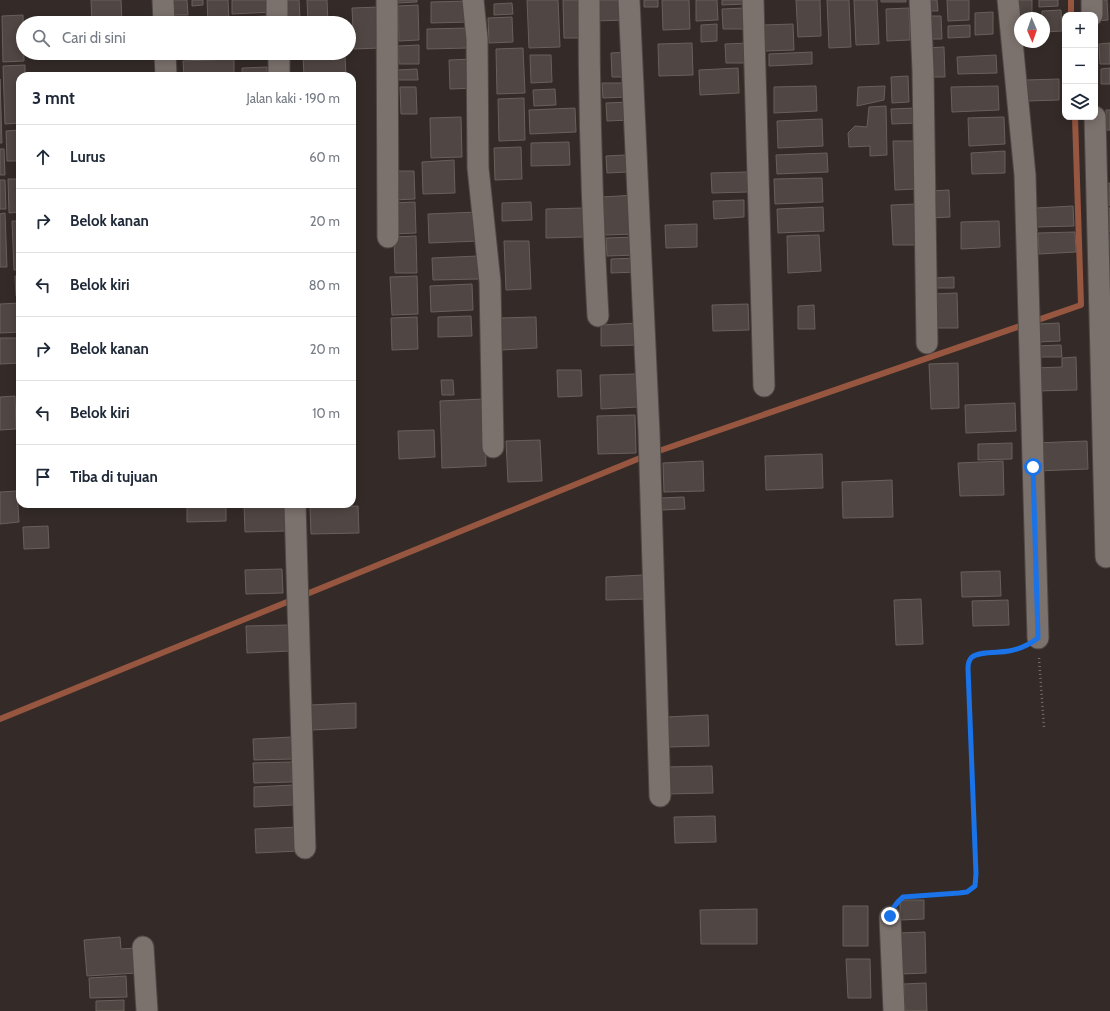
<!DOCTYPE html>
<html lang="id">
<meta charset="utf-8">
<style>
body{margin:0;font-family:Cabin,sans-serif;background:#f6f6f7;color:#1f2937}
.controls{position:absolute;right:12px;top:12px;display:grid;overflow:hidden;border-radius:8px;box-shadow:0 2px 10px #0003}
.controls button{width:36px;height:36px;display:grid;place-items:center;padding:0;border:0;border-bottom:1px solid #e0e1e3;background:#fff;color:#1f2937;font:20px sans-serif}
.compass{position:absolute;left:1014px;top:12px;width:36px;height:36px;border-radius:50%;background:#fff;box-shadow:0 2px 10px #0003;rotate:178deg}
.stop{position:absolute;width:12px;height:12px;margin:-9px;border:3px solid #1a73e8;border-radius:50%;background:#fff}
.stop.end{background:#1a73e8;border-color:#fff;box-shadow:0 1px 4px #0008}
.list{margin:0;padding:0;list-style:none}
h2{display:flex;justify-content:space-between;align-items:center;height:52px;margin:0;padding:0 16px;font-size:17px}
h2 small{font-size:13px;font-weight:400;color:#747a83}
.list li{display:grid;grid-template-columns:26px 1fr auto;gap:12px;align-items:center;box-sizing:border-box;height:64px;padding:0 16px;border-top:1px solid #e0e1e3}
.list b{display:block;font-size:15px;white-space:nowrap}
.list em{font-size:13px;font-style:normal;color:#747a83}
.icon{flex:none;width:22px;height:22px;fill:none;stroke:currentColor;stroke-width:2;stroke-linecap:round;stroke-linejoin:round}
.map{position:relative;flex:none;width:1110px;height:1011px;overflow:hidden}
.search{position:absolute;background:#fff;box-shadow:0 2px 10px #0003;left:16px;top:16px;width:340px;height:44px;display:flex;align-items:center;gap:10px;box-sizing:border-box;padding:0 14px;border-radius:22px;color:#747a83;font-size:15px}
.panel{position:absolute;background:#fff;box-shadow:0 2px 10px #0003;left:16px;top:72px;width:340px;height:436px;border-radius:12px}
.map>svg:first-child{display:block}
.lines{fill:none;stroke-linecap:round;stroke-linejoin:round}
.stream{stroke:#975640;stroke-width:6}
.building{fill:#504643;stroke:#695f5b}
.street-casing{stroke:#4e4744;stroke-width:23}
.path{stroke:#756d6a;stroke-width:2.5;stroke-dasharray:1 3;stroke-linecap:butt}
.street{stroke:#7b716d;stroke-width:21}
.route{stroke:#1a73e8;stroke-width:5}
</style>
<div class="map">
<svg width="1110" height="1011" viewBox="0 0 1110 1011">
<rect width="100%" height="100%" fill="#342b28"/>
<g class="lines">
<!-- stream -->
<path class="stream" d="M1071,0V15
M0,719L650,454L1081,305L1075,117"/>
</g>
<!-- building -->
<path class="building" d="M91,0H121L122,23H92Z
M169,0H187L188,15H169Z
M192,0H203V5L192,6Z
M207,0H228L229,23H208Z
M232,0H274V12L232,14Z
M287,0H299L300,18H288Z
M307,0H327L328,23H308Z
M397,0H417V2L398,3Z
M527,0H558L560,47L529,48Z
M563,0H585L586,38H564Z
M593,0H624L625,20L594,21Z
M644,0H658V7H644Z
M662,0H689L690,29L663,30Z
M696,0H717L718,20L696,21Z
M722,0H745V4L722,5Z
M796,0H820L821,36L798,37Z
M827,0H849L851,47L829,48Z
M854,0H877L879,44L856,45Z
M881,0H906V2H881Z
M924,0H937L938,11H925Z
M947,0H969V20L948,21Z
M1015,0H1032V16L1015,17Z
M1039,0H1058V6L1039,7Z
M1095,0H1107L1108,20L1096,21Z
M469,1L470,22L431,23V2Z
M512,3L513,14L494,15V4Z
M418,5L419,40L399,41L398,6Z
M379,7L380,48L354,49L352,8Z
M745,8V29H723L722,9Z
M909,8L910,40L887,41L886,9Z
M1061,10L1062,31L1044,32V18H1042V11Z
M993,12V34L975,35V13Z
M23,15L24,61L3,62L2,16Z
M267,16V23H244L243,17Z
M928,16H941L942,39H929Z
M512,17L513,42L489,43L488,18Z
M717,24V41L701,42V25Z
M793,24L794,50L765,51L764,25Z
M970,25V37L948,38V26Z
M469,28V48L427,49V29Z
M692,43L693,75L659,76L658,44Z
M749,43L750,63H726L725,44Z
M1110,43V64H1100L1099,44Z
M419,45V64H399L398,46Z
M944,47L945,77H926L925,48Z
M523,48L525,93L497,94L496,49Z
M628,52L629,77H612L611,53Z
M812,52V64L769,66V54Z
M345,55L346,76H304L303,56Z
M530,55H551L552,82L531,83Z
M996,55L997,73L958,74L957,57Z
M234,59V75L184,76L183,61Z
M474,59L475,88L450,89L449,60Z
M25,65V76H20V123L5,124L3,66Z
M267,67V76H242V68Z
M738,68L739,93L700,95L699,70Z
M1110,68V84H1101V69Z
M417,69L418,80H398L397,70Z
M908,76L909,102L892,103L891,77Z
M0,79L2,143H0Z
M1059,79V100L1027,101L1026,80Z
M602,83H628V97L603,98Z
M816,86L817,111L774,113V87Z
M885,86L884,100L857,106L858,87Z
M998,86L999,110L952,112L951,87Z
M400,87H416L417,114H401Z
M555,89L556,105L534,106L533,90Z
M524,98L525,140L499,141L498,99Z
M629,102L630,120L607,121L606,103Z
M886,106L887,155L870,156V146L849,147L848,133L855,126L867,127L869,107Z
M575,108L576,132L530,134L529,110Z
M916,108V123L892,124L891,109Z
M1106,110H1110V130H1106Z
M461,117L462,157L431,158L430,118Z
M1004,117L1005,144L969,146L968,118Z
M822,119L823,146L778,148L777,121Z
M20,130V161H7L6,131Z
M893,141H914L916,189L895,190Z
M569,142L570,165L531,166V143Z
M521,147L522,179L495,180L494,148Z
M0,149H4L5,175H0Z
M1005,151V173L972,174L971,153Z
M827,153L828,172L777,174L776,155Z
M626,155L627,172L607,173L606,156Z
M454,160L455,193L423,194L422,162Z
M393,171H414L415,199L394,200Z
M747,172L748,192L712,193L711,173Z
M822,178L823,202L775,204L774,179Z
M8,179H20V212L9,213Z
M0,180H5L6,209H0Z
M1110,183V205L1104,206L1103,184Z
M949,190L950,217L930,218L929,191Z
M636,195L637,234L604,235L602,197Z
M744,200V217L714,219L713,201Z
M415,202L416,233L392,234L391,203Z
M531,202L532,220L502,221V203Z
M917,204L918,245H893L891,205Z
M1073,206L1074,226L1036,227V208Z
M823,207L824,231L778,233L777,209Z
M583,208L584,237L546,238V209Z
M1104,208H1110V232H1105Z
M478,212L479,241L429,243L428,214Z
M5,213L7,267H0V214Z
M12,221H20V270H14Z
M999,221L1000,247L961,249V222Z
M697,224V247L666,248L665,225Z
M1075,232L1076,252L1039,254L1038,233Z
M1103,234H1110V256H1104Z
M819,235L821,271L788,273L787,236Z
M416,236L417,273H395L394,237Z
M636,237L637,255L607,256L606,238Z
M504,241H529L531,289L506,290Z
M478,256L479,279L433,280L432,258Z
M638,258V272L611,273V259Z
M15,276H20V296H16Z
M417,276L418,314L392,315L390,277Z
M954,277V288H933V278Z
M472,284L473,310L431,312L430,286Z
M957,293L958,328H934L933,294Z
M20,303V332L0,333V304Z
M748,304L749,330L713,331L712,305Z
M814,305L815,329H798V306Z
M471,316L472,336L438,337V317Z
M417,317L418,349L392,350L391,318Z
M536,317L537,348L501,350L500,318Z
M638,323L639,345L601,346V325Z
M1059,323L1060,341L1039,342L1038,324Z
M0,338H20V363L0,364Z
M1061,345L1062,357H1035V346Z
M1076,357L1077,390L1036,391L1035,368L1062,367V358Z
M958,363L959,408L931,409L929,364Z
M557,370H581L582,396L558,397Z
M636,374L637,407L601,409L600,375Z
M441,380H453L454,395H442Z
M15,396L16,429L0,430V397Z
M484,399L486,466L442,468L440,401Z
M1015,403L1016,431L966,433L965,405Z
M635,415L636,453L598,454L597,416Z
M434,430L435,457L399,459L398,431Z
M540,440L542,481L508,482L506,441Z
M1087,441L1088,469L1036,471L1035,443Z
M352,442H354L355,474H352Z
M1012,443V459L978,460V444Z
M822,454L823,488L766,490L765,456Z
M703,461L704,491L664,492L663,463Z
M1003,461L1004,495L960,496L958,463Z
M892,480L893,517L843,518L842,482Z
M17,491L19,522L0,524V492Z
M684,497L685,509L661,510V498Z
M187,504H226V521L187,522Z
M244,504H286L287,531L245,532Z
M358,506L359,533L311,534L310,507Z
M48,526L49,548L24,549L23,527Z
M282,569L283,593L246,594L245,570Z
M1000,571L1001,596L962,597L961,572Z
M643,575L644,599L606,600V577Z
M921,599L923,644L896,645L894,600Z
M1008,600L1009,625L973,626L972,601Z
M289,625L290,651L247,653L246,626Z
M356,703V728L311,730L310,705Z
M708,715L709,746L667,747L666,717Z
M292,737L293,759L254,760L253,739Z
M292,762V782L254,783L253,763Z
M712,766L713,793L665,794L664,767Z
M293,785V805L254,807V787Z
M715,816L716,842L675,843L674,817Z
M299,827V851L256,853L255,829Z
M900,900H924V919L900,920Z
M843,906H868V946H843Z
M757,909V944H701L700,910Z
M925,932L926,973L901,974L900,933Z
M120,937L121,949L136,948L137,973L87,976L84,940Z
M846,959H870L871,998H848Z
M126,976L127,997L90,998L89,978Z
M926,983L927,1011H905L904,984Z
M124,1000V1011H96V1001Z"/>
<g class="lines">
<!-- street casing -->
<g class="street-casing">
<path id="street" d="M163,0L164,23
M277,0V23
M387,0L388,237
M473,0L477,39L478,168L490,282L493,447
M589,0C589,106 592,211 598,316
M629,0L649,433L660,796
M753,0L764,386
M920,0L923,71L927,343
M1008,0L1025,175L1038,638
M1092,0V15
M165,53L166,76
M279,53V76
M1095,117L1106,557
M295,504L305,848
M890,917L894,1011
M143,947L147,1011"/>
</g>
<!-- path -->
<path class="path" d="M1039,658L1044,727
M900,899L903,897L959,893L967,891L975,886L976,874L968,668L969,663L973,656L980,654L1009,651L1022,648"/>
<!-- street -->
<use href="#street" class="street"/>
</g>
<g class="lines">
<!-- route -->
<path class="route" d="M890,916C892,908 896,903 903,897L959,893L967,892L975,886L976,874L968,668C968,664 969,660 972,657C980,651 999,653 1009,651C1020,649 1029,645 1038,638L1033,467"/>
</g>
</svg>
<div class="controls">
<button>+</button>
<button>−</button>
<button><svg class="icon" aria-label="layers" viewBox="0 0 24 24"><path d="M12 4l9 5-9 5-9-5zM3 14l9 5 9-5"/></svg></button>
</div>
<svg class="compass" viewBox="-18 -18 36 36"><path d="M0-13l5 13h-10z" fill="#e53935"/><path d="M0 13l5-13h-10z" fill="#747a83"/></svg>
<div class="stop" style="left:1033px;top:467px"></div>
<div class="stop end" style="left:890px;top:916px"></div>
<div class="search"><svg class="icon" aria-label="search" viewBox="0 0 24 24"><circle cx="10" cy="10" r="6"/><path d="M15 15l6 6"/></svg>Cari di sini</div>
<section class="panel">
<h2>3 mnt<small>Jalan kaki · 190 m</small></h2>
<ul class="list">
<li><svg class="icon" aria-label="ahead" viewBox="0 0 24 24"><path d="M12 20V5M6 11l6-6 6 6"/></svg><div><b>Lurus</b></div><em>60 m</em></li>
<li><svg class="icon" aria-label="right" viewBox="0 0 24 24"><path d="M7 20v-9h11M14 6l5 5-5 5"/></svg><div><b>Belok kanan</b></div><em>20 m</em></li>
<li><svg class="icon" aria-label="left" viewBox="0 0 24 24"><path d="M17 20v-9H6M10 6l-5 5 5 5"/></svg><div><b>Belok kiri</b></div><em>80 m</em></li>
<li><svg class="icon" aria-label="right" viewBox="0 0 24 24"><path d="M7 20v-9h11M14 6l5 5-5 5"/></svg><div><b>Belok kanan</b></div><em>20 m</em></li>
<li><svg class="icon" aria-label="left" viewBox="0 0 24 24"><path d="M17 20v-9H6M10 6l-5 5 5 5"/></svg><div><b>Belok kiri</b></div><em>10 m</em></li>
<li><svg class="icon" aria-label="arrive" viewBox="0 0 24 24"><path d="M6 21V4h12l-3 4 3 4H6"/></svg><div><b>Tiba di tujuan</b></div></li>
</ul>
</section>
</div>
